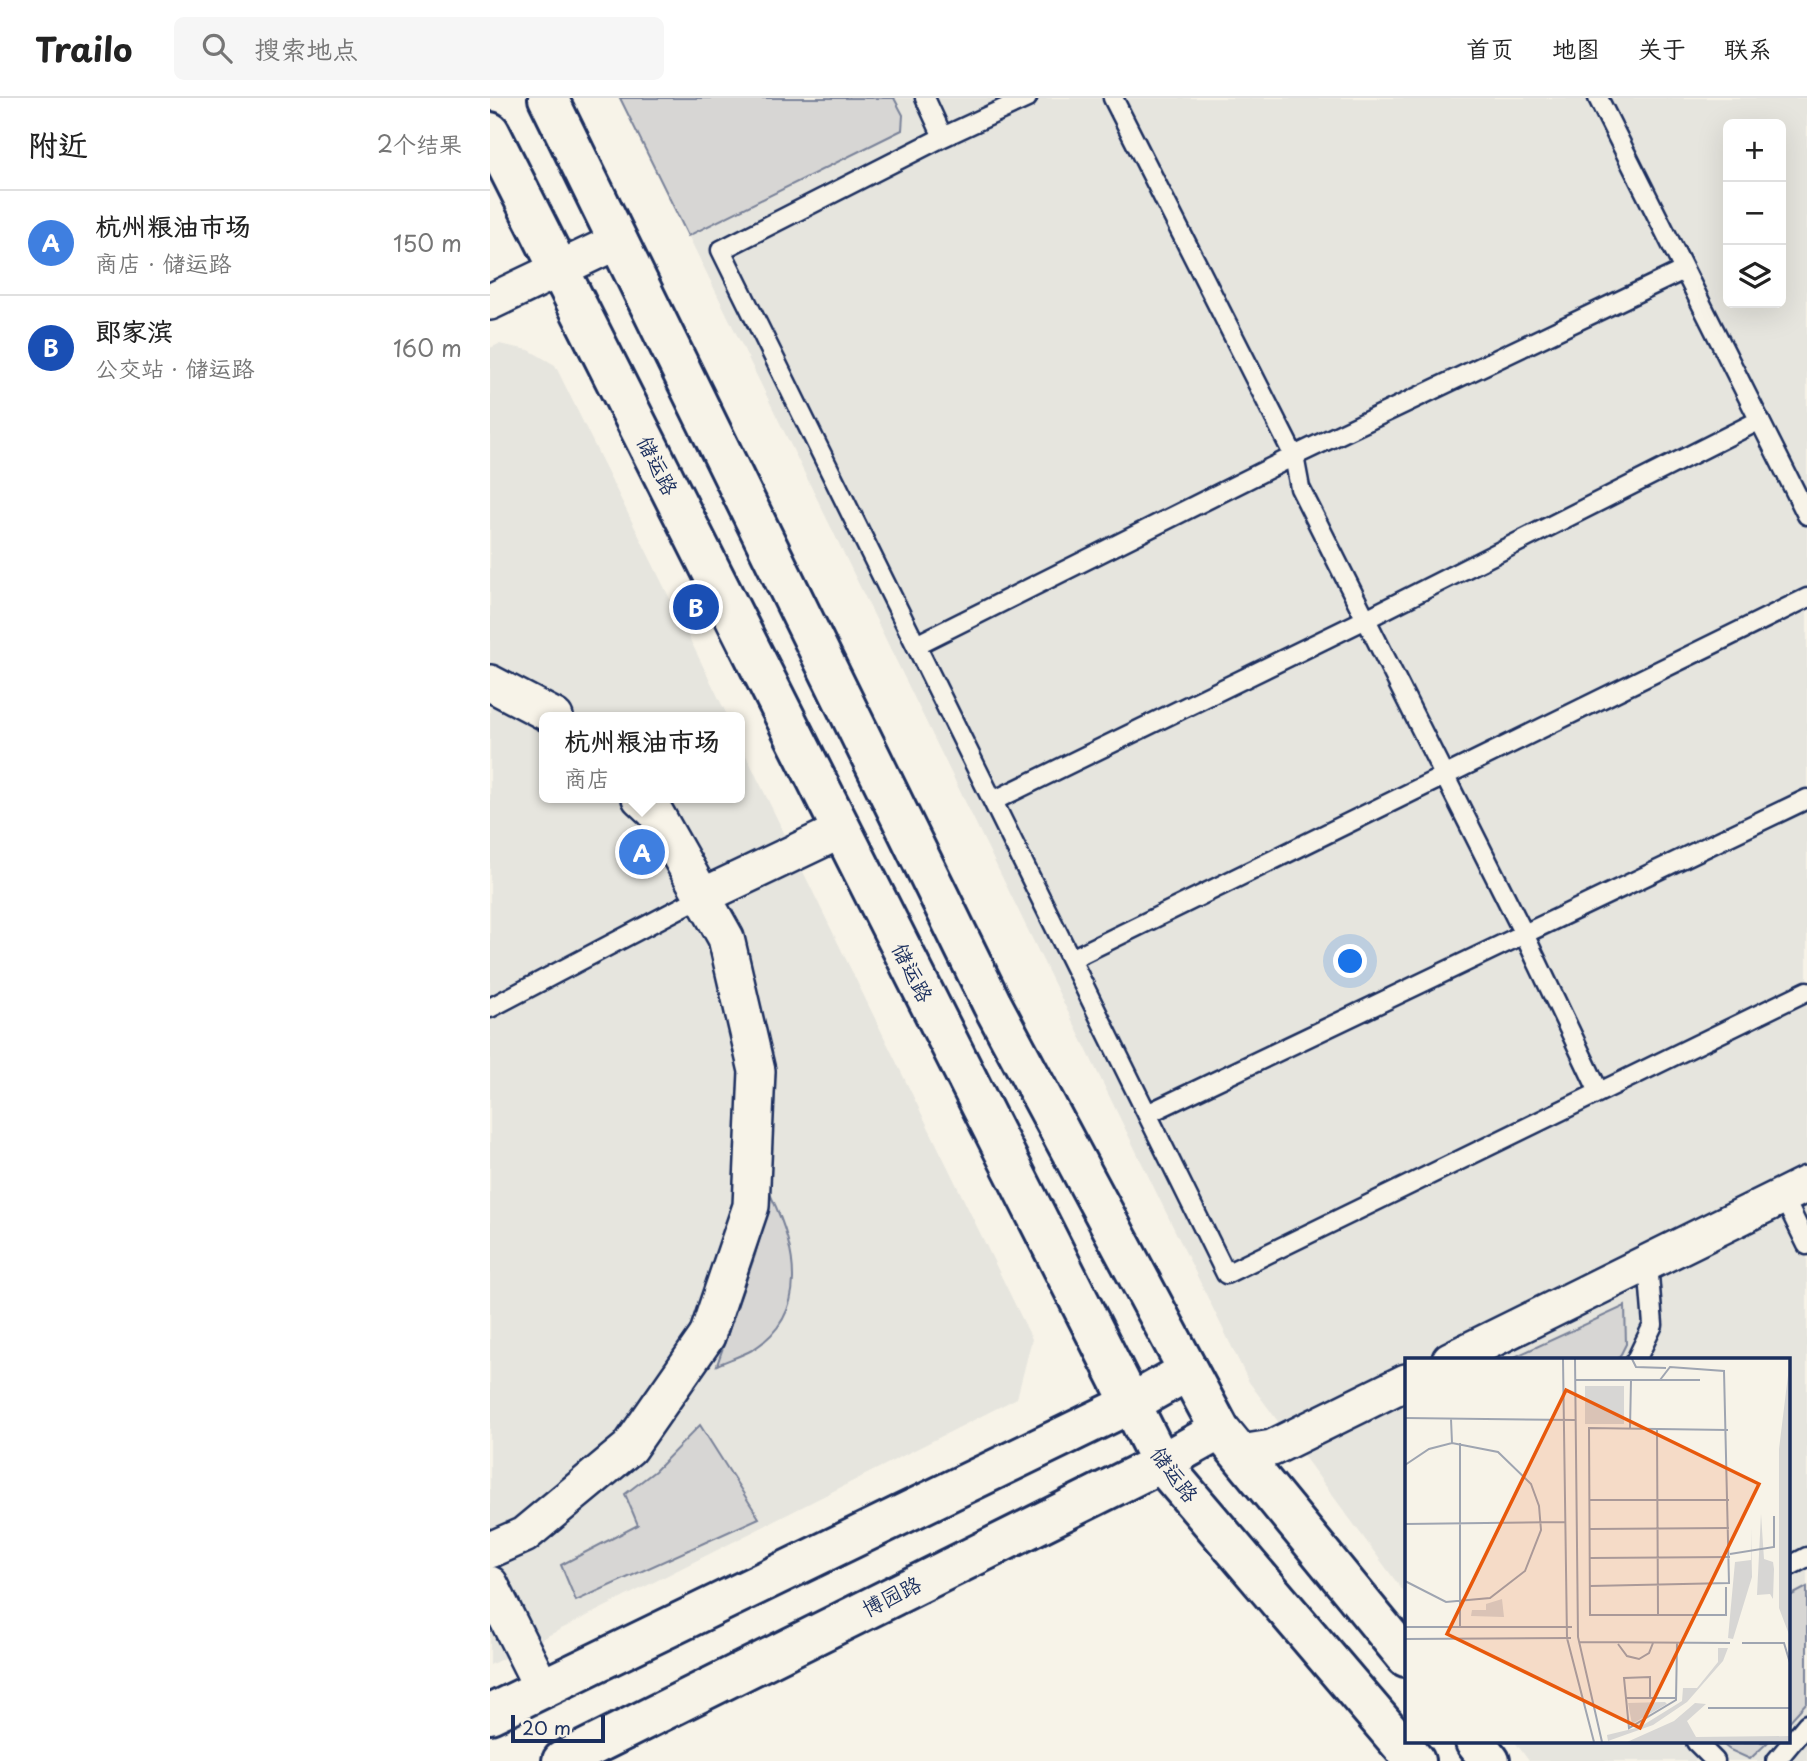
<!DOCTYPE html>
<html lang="zh">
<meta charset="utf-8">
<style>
body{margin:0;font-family:"Playpen Sans","LXGW WenKai TC",sans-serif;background:#f6f6f6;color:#222}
.controls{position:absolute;right:21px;top:21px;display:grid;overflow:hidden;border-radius:10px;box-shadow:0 7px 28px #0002}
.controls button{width:63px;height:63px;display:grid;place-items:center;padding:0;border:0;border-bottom:2px solid #e0e0e0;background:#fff;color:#222;font:35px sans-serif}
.scale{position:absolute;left:21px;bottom:18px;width:94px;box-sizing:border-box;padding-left:7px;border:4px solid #1b2f5e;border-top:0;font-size:19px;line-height:24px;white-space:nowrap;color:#1b2f5e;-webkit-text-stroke:5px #f7f3e8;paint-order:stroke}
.you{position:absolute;left:861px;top:864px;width:24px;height:24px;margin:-18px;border:5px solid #fff;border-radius:50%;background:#1a73e8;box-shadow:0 0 0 10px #1a73e833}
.badge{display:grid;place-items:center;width:46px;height:46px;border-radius:50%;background:#1a73e8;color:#fff;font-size:23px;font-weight:700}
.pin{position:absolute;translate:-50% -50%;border:4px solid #fff;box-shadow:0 2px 7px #0006}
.popup{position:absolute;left:49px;top:614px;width:206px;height:91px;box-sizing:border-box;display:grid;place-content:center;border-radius:10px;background:#fff;filter:drop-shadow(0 2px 5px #0005);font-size:23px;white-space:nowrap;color:#767676}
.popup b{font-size:26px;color:#222}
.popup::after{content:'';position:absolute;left:50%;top:100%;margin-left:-14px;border:14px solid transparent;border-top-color:#fff}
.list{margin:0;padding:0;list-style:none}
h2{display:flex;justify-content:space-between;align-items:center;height:91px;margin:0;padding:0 28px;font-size:30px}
h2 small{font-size:23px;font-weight:400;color:#767676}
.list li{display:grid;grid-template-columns:46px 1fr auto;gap:21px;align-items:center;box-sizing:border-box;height:105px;padding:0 28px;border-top:2px solid #e0e0e0}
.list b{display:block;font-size:26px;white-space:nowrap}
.list p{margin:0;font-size:23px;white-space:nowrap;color:#767676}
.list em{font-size:23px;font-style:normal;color:#767676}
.icon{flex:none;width:38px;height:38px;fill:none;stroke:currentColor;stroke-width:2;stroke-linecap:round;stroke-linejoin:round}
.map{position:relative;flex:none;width:1317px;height:1663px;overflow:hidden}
header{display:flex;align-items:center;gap:42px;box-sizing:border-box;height:98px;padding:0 35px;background:#fff;border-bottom:2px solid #e0e0e0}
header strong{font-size:33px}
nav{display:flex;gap:38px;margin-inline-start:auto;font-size:24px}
.search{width:490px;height:63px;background:#f6f6f6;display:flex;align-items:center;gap:18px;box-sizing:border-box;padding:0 24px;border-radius:10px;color:#767676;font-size:26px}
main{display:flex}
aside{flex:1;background:#fff}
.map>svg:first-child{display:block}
.built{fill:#e6e5de;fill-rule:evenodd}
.green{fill:#d7d6d4;stroke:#798299;stroke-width:2}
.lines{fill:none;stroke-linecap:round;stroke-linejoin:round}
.lane-casing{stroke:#1b2f5e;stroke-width:23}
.street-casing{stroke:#1b2f5e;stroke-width:40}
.secondary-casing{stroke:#1b2f5e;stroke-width:44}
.lane{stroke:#f7f3e8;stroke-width:18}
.street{stroke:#f7f3e8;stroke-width:35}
.secondary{stroke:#f7f3e8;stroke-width:38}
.labels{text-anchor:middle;stroke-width:5;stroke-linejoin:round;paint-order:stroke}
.street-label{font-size:21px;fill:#1b2f5e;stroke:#f7f3e8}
.inset-road{fill:none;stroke:#9fa5b1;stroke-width:2}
.view{fill:#e8590c;fill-opacity:0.15;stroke:#e8590c;stroke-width:3.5}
.inset-edge{fill:none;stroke:#1b2f5e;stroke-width:3.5}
</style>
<header>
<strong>Trailo</strong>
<div class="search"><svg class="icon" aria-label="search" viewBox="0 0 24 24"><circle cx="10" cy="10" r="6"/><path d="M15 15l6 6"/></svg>搜索地点</div>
<nav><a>首页</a><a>地图</a><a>关于</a><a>联系</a></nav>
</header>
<main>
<aside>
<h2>附近<small>2个结果</small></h2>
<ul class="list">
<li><span class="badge" style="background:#3f7fe0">A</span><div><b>杭州粮油市场</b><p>商店 · 储运路</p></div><em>150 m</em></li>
<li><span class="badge" style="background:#1a4fb4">B</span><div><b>郎家滨</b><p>公交站 · 储运路</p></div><em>160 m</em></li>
</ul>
</aside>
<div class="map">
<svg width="1317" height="1663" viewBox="0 0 1317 1663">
<rect width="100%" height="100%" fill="#f7f3e8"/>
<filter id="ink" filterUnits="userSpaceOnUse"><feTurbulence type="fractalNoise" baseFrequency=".0143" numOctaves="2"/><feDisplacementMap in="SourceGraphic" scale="14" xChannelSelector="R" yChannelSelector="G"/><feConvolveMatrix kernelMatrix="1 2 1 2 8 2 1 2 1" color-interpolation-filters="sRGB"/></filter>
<g filter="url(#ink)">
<!-- built -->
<path class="built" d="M131,0H1317V1663H1039L1025,1644H1298V1262H916V1497L759,1284ZM1238,26H1291V205H1238Z
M9,246L39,252L65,267L238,619H54V700H250V645L542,1241L527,1300L0,1567V250Z"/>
<!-- green -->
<path class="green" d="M130,0H404L413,17L412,32L198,138Z
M281,1098C306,1150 321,1216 262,1252C251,1258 238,1262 227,1267L265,1157Z
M1135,1208L1136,1246L1128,1262H1018Z
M210,1327L269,1420L86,1503L71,1467L148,1427L135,1396L165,1373Z
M1317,1489V1604L1298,1625V1499Z
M1230,1644H1278L1260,1661L1240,1652Z"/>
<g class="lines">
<!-- lane casing -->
<g class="lane-casing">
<path id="lane" d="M435,0L453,39
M537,0L453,39L231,152L736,1176L1317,893
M623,0L804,358L810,390L1034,836L1109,994
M1108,0L1317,417
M426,547L804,358L1194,172
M503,703L876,521L1270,322
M581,861L1317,500
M0,910L213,798
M657,1016L1317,701
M1293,1098L1317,1147
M1146,1262L1163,1227L1158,1165
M1298,1469L1317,1459
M1206,1644L1225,1663
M1286,1663L1317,1626"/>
</g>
<!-- street casing -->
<g class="street-casing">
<path id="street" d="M0,204L128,143
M0,585L65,619
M213,798L350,733
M960,1262L1317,1086
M751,1355L782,1350L916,1284
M0,1452L34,1437L139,1350L217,1238L261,1108L267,973L236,840L165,714L150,700
M0,1486L52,1590"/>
</g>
<!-- secondary casing -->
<g class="secondary-casing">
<path id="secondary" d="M58,0L502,906L730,1332L916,1559
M0,34L671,1365L925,1663
M0,1616L640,1306L698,1273
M985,1644L1000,1663
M72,1663L671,1365L730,1332"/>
</g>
<!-- lane -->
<use href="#lane" class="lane"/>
<!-- street -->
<use href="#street" class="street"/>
<!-- secondary -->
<use href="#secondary" class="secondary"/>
</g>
</g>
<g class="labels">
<!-- street labels -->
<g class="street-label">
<text transform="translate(167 368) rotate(63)" y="7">储运路</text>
<text transform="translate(422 875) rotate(63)" y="7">储运路</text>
<text transform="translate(684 1377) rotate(53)" y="7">储运路</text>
<text transform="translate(402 1499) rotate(-27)" y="7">博园路</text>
</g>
</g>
<!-- overview -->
<g transform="translate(915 1260)">
<rect width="385" height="385" fill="#f7f3e8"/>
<path d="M385,1V279L374,250V91ZM180,28H219V66H180ZM356,156L359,201L368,204L369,211L368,241L365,236L352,237ZM346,170L347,219L328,281L323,280L330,204L346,202ZM97,241L99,259L66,258L67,252H81V246ZM313,290H323L318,303L282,344L248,367L203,383L202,377L235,369L277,343L278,330H292L313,304ZM223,345L260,344L262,346L227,366ZM290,345L301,346L282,363L291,379L385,378V384H222L269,363Z" fill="#d7d6d4"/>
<path class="inset-road" d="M158,1L162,280L189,384M170,1L173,279L197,384M227,1L231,9L261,10M170,22H295M0,60L170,62M46,61L47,85M225,70L226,22M252,70L253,257M55,85V269M0,107L24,91L47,85L93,94L126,126L134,148L136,172L120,213L85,240L41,244L0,223M185,142H324M0,166L160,164M185,171L324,170M325,196L369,189V158M185,200L325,199M185,228L324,225L319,13L265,9L255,22M321,229V257H185L184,70L323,72M0,269H167M0,281L166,280M174,284L325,285M337,285H379L385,305M213,286L222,298L234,301L244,295L248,285M220,340H272M245,340V319L219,320L224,370L271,342L272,285M303,350H385"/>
<path class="view" d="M161,32L354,126L235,370L42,276Z"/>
<rect width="385" height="385" class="inset-edge"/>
</g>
</svg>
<div class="controls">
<button>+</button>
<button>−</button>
<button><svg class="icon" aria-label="layers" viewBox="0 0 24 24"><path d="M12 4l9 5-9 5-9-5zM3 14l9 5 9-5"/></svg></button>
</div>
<div class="scale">20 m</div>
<div class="you"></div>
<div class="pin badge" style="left:152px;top:754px;background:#3f7fe0">A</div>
<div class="popup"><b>杭州粮油市场</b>商店</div>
<div class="pin badge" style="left:206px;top:509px;background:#1a4fb4">B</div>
</div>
</main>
